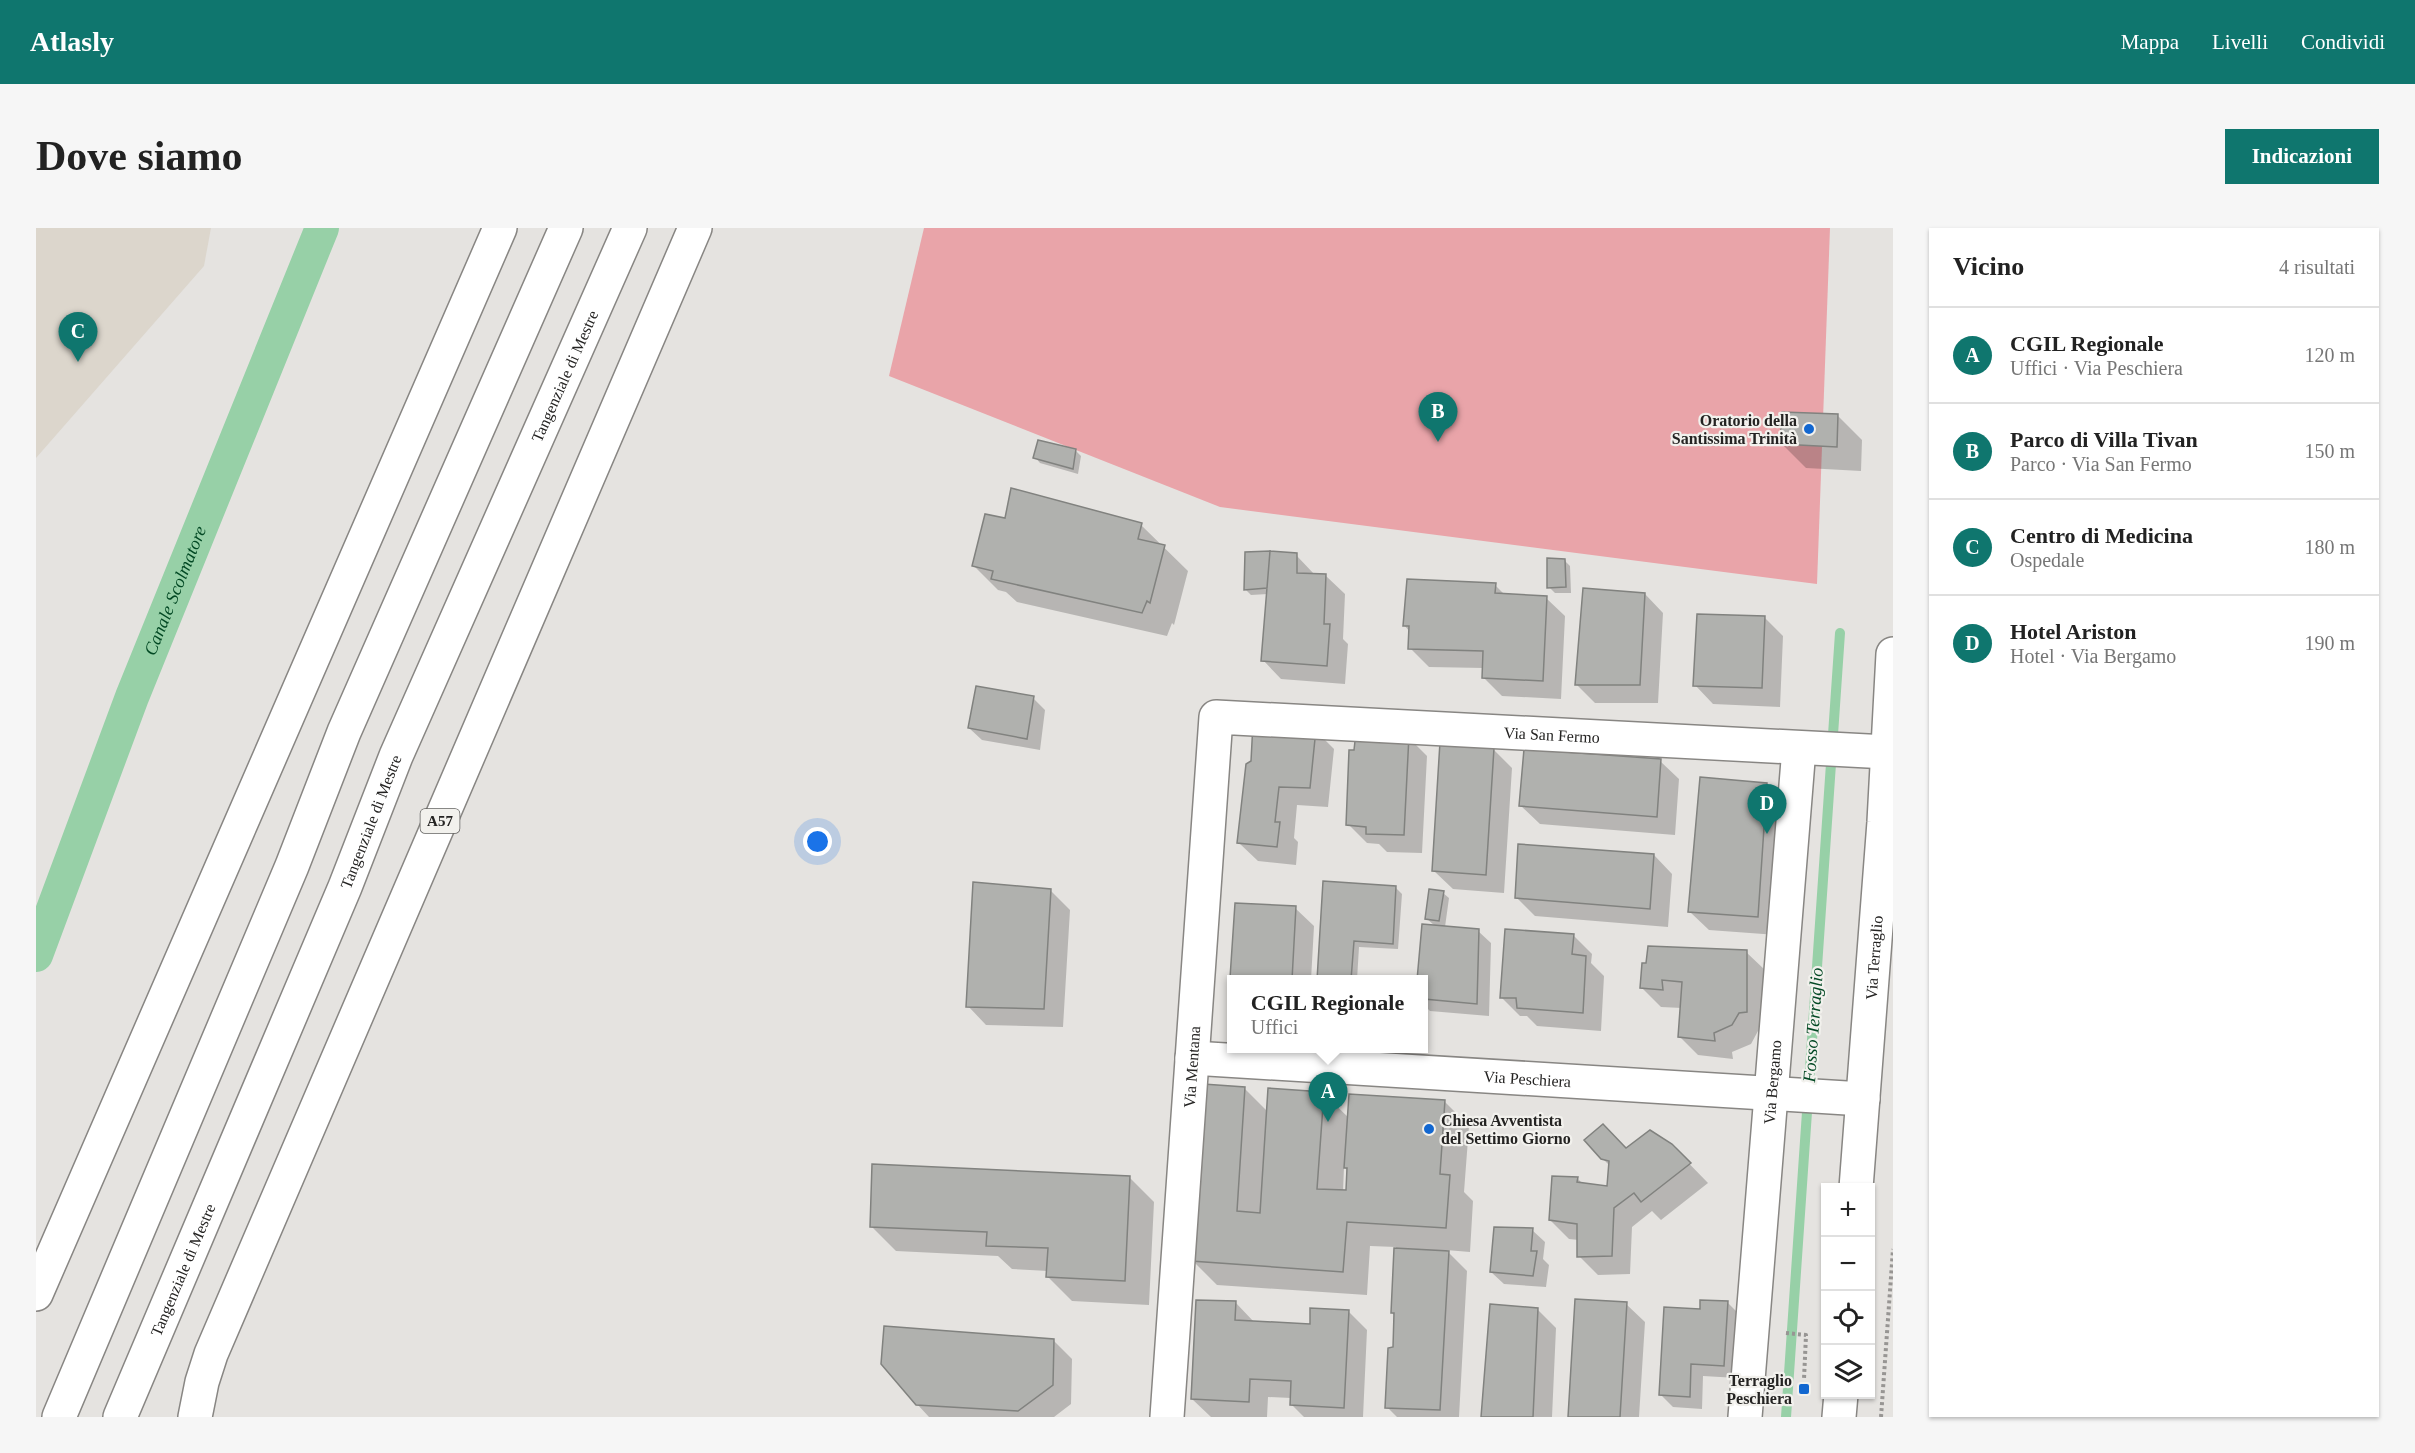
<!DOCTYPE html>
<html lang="it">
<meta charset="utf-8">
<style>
body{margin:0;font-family:"Times New Roman",serif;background:#f6f6f6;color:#222}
.controls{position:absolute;right:18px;bottom:18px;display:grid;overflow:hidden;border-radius:0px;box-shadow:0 2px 4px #0004}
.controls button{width:54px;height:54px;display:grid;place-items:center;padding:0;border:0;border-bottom:2px solid #e0e0e0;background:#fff;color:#222;font:30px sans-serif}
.you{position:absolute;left:782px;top:614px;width:21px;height:21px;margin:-15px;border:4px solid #fff;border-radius:50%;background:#1a73e8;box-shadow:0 0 0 9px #1a73e833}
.badge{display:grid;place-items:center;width:39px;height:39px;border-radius:50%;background:#0f766e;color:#fff;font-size:20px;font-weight:700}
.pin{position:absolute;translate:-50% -50px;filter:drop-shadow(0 2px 3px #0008)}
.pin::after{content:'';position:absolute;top:32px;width:21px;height:18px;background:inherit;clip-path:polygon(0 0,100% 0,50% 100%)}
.popup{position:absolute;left:1191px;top:747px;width:201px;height:78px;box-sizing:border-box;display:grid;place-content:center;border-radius:0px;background:#fff;filter:drop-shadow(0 2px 4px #0005);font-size:20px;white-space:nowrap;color:#767676}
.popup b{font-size:22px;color:#222}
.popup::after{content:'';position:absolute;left:50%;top:100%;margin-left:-12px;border:12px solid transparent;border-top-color:#fff}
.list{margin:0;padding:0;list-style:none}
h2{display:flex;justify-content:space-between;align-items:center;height:78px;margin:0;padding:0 24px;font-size:26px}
h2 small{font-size:20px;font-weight:400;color:#767676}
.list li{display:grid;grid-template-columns:39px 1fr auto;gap:18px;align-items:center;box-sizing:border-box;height:96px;padding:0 24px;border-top:2px solid #e0e0e0}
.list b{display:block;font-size:22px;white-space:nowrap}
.list p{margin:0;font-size:20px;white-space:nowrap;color:#767676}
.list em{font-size:20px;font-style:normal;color:#767676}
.icon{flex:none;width:33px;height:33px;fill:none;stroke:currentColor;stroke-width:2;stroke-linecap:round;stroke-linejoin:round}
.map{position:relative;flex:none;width:1857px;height:1189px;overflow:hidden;border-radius:0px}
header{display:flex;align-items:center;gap:36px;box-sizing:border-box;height:84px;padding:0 30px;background:#0f766e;color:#fff}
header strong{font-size:28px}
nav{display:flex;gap:33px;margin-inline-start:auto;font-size:21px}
.intro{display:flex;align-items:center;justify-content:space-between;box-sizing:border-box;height:144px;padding:0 36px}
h1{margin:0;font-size:42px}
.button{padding:15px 27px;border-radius:0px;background:#0f766e;color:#fff;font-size:21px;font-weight:700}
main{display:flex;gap:36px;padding:0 36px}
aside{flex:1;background:#fff;border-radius:0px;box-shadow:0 2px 4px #0004}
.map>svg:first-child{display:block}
.built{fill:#dcd6cc}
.green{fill:#e9a4a9}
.shadow{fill:#0003;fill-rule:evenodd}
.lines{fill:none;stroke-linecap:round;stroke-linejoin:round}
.stream{stroke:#97d0a7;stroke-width:10}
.canal{stroke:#97d0a7;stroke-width:34}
.building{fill:#b0b1ae;stroke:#81827f;stroke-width:1.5}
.minor-casing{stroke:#888683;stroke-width:36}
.secondary-casing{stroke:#888683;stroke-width:36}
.motorway-casing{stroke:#888683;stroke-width:36}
.path{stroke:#979593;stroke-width:4;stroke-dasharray:3 3;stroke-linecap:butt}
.minor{stroke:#fff;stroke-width:33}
.secondary{stroke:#fff;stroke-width:33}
.motorway{stroke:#fff;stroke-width:33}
.poi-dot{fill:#1267d0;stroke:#f2f1ed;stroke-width:2}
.labels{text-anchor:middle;stroke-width:4.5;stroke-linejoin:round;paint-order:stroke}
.shield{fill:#f2f1ed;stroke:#62615f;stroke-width:1.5}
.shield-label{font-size:15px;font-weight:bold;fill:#242322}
.street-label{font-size:16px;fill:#242322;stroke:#f2f1ed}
.poi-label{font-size:16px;font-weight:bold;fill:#242322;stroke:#f2f1ed;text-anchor:end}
.water-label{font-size:18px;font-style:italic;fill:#034924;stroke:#f2f1ed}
</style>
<header>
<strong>Atlasly</strong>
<nav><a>Mappa</a><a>Livelli</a><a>Condividi</a></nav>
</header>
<div class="intro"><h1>Dove siamo</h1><a class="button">Indicazioni</a></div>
<main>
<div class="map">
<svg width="1857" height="1189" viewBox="0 0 1857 1189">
<rect width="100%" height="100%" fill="#e5e3e0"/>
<!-- built -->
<path class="built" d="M0,0H175L168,38L0,230Z"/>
<!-- green -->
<path class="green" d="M888,0H1794L1781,356L1184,279L853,148Z"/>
<!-- shadow -->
<path class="shadow" d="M1802,188L1826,212L1825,243L1770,240L1746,216Z
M1039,222L1045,228L1042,246L1004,235L999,229Z
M970,292L1105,297L1152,343L1138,397L1136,395L1131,408L981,374L970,364L962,362L938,338Z
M1260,327L1279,347L1290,348L1309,366L1307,411L1312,416L1309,456L1245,451L1227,432L1232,366L1215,367L1209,361Z
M1528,332L1534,338L1535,365H1519L1513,359Z
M1459,357L1470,368L1510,370L1529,388L1525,471L1466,468L1447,449L1448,440L1393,439L1374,420V404L1368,397Z
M1609,366L1627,385L1622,475H1559L1541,457Z
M1729,390L1747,408L1744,479L1677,476L1659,457Z
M997,470L1009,482L1004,522L946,512L933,500Z
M1279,502L1298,521L1292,579L1261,577L1258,610L1262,614L1260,637L1222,633L1203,615Z
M1372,509L1391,528L1386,625L1351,624L1343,616L1331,615L1312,596Z
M1457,521L1476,540L1468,665L1417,661L1398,643Z
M1624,533L1643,551L1639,607L1504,596L1485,578Z
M1731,556L1749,575L1741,707L1673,702L1654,684Z
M1618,627L1636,646L1632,699L1499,688L1481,670Z
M1360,660L1366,666L1362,721L1323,719L1321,752H1282Z
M1015,663L1034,682L1027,799L950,797L932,778Z
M1407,665L1413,670L1409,699L1442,703L1455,715L1453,788L1394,783L1388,777V752L1399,698L1390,690Z
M1200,677L1259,680L1278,698L1275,752H1196V781L1194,779Z
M1537,707L1556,726L1555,735L1568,748L1565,803L1501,798L1491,788H1484L1466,770Z
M1710,724L1729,742V802L1722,803L1715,816L1696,824L1697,831L1662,827L1643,808L1646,780L1625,779L1606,760L1607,737Z
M1208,860L1232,884L1287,865L1313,890L1408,873L1433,898L1428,964L1437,973L1434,1024L1410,1022L1431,1043L1423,1189H1361L1351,1179L1358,1121L1359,1088L1356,1085L1360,1019L1334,1018L1331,1067L1181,1057L1157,1033ZM1308,939L1312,943L1311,964H1307Z
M1635,917L1672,955L1625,992L1616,983L1596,999L1594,1046L1562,1047L1543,1028V1012L1533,1011L1514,992L1517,949L1542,951L1548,957L1573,960L1574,938L1566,930L1590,922Z
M1094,950L1118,974L1113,1077L1036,1073L1012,1049V1043L976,1041L962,1028L860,1023L835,998Z
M1496,1002L1509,1014L1507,1031L1513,1037L1510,1059L1468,1056L1455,1044Z
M1691,1074L1704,1087L1701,1150L1667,1148L1666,1181L1637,1179L1625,1167L1665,1082Z
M1200,1075L1218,1094L1275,1098L1312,1083L1331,1102L1327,1189H1268L1255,1176V1170L1232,1169L1231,1189H1175L1156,1171Z
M1590,1076L1609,1094L1603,1189H1533Z
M1501,1081L1520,1100L1516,1189H1447Z
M1018,1113L1036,1131L1035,1176L1018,1189H893L881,1176Z"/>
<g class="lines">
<!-- stream -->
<path class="stream" d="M1750,1189L1804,405"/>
<!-- canal -->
<path class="canal" id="s1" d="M0,727L96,469L286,0"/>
</g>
<!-- building -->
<path class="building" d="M1746,184L1802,186L1801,219L1744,216Z
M1002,212L1040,221L1037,241L997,230Z
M975,260L1106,295L1102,311L1129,317L1114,375L1111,373L1106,385L955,351L957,343L936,338L949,286L969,290Z
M1234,323L1231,360L1208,362L1209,324Z
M1234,323L1261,325V345L1290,346L1288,396H1294L1291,438L1225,433Z
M1511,330L1529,331L1530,359L1511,360Z
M1371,351L1460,355L1459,365L1511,368L1507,453L1446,450L1447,423L1372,421L1373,398H1367Z
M1547,360L1609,365L1604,457H1539Z
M1661,386L1729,388L1726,460L1657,458Z
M940,458L998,468L991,511L932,500Z
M1217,495L1280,501L1274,560L1243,559L1239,594H1244L1241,619L1201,615L1210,536L1215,533Z
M1320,504L1373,507L1368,607L1330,606V599L1310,597L1313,522H1318Z
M1404,514L1458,520L1450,647L1396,643Z
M1488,521L1625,531L1621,589L1483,578Z
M1664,549L1731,555L1722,689L1652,684Z
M1482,616L1618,626L1614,681L1479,670Z
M1287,653L1360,658L1357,716L1318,713L1315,752H1281Z
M937,654L1015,661L1008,781L930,779Z
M1393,661L1408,663L1403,693L1389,691Z
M1199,675L1260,678L1256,752H1196V780H1192Z
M1386,696L1443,701L1441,776L1388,771V752H1381Z
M1469,701L1538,706L1536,726L1550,728L1547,785L1481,780L1480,770H1464Z
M1612,718L1711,722V784L1703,785L1696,797L1678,805L1679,813L1642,809L1646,754L1626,752L1627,762L1604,760L1606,735H1610Z
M1167,856L1209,859L1201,983L1224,985L1232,860L1288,864L1281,961L1310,962L1311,940H1308L1313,866L1409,872L1404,946L1414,947L1410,1000L1311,994L1307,1044L1155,1033Z
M1567,896L1590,920L1614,902L1636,916L1655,935L1605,974L1598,965L1578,980L1576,1028L1541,1029V996L1513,992L1516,948L1542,949L1541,954L1571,958L1573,933L1565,931L1548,912Z
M836,936L1094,948L1089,1053L1010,1049L1012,1020L950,1018L951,1004L834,999Z
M1458,999L1497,1000L1495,1023H1501L1497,1048L1454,1044Z
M1358,1020L1413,1023L1404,1182L1349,1180L1352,1120L1357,1119L1358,1085H1355Z
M1539,1071L1591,1074L1584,1189H1532Z
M1160,1072L1200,1073L1199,1092L1274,1096V1080L1313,1082L1308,1180L1254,1177L1255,1153L1214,1151L1213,1174L1155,1171Z
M1664,1072L1692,1073L1688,1138L1655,1136L1654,1169L1623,1167L1628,1079L1664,1081Z
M1454,1076L1502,1080L1497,1189H1445Z
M848,1098L1018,1111L1017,1157L982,1183L880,1177L845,1136Z"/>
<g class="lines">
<!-- minor casing -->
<g class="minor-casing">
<g id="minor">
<path id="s2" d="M1156,830L1827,871"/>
<path id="s3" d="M1131,1189L1180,489L1851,524"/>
<path id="s4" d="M1709,1189L1763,520"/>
</g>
</g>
<!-- secondary casing -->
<g class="secondary-casing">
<g id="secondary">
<path id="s5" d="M1820,960L1848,594L1857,426"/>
<path d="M1803,1189L1805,1166"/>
</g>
</g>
<!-- motorway casing -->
<g class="motorway-casing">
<g id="motorway">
<path d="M0,1066L464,0"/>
<path d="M23,1189L256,638L308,504L530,0"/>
<path id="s6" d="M84,1189L309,659L360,528L594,0"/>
<path d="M159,1189L166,1154L175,1126L659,0"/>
</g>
</g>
<!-- path -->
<path class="path" d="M1750,1105L1770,1107L1768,1151
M1845,1189L1857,1021"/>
<!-- minor -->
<use href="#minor" class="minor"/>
<!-- secondary -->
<use href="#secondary" class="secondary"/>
<!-- motorway -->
<use href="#motorway" class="motorway"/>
</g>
<!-- markers -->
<g class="poi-dot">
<circle cx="1773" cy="201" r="6"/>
<circle cx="1393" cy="901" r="6"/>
<rect x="1762" y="1155" width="12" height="12" rx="3"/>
</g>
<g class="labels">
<!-- shield labels -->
<rect class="shield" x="384.5" y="581" width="39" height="24" rx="4.5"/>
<g class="shield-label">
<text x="404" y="598">A57</text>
</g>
<!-- street labels -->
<g class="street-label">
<text dy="6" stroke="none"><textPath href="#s6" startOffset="1132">Tangenziale di Mestre</textPath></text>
<text dy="6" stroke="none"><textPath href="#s3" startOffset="1038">Via San Fermo</textPath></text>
<text dy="6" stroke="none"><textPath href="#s6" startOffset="646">Tangenziale di Mestre</textPath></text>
<text dy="6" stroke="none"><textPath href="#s5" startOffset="231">Via Terraglio</textPath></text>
<text dy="6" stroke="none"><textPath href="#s3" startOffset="351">Via Mentana</textPath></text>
<text dy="6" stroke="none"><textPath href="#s2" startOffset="336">Via Peschiera</textPath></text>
<text dy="6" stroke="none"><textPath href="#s4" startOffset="336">Via Bergamo</textPath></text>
<text dy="6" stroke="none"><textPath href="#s6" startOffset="160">Tangenziale di Mestre</textPath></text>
</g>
<!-- poi labels -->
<g class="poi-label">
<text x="1761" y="198">Oratorio della<tspan x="1761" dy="18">Santissima Trinità</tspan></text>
<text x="1405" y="898" text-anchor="start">Chiesa Avventista<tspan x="1405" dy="18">del Settimo Giorno</tspan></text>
<text x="1756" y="1158">Terraglio<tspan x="1756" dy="18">Peschiera</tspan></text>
</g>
<!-- water labels -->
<g class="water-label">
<text dy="6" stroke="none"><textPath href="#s1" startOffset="390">Canale Scolmatore</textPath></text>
<text transform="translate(1777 797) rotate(-86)" y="6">Fosso Terraglio</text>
</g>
</g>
</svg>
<div class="controls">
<button>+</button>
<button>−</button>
<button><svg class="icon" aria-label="locate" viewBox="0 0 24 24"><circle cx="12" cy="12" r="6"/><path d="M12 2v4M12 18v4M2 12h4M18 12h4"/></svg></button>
<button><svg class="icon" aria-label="layers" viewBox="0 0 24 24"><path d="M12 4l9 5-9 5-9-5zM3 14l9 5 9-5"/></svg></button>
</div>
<div class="you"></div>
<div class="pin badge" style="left:1292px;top:894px">A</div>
<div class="popup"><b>CGIL Regionale</b>Uffici</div>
<div class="pin badge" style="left:1402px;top:214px">B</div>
<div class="pin badge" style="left:42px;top:134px">C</div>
<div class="pin badge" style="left:1731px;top:606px">D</div>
</div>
<aside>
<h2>Vicino<small>4 risultati</small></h2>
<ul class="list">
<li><span class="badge">A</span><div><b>CGIL Regionale</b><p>Uffici · Via Peschiera</p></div><em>120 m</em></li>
<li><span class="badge">B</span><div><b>Parco di Villa Tivan</b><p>Parco · Via San Fermo</p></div><em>150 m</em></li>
<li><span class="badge">C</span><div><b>Centro di Medicina</b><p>Ospedale</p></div><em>180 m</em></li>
<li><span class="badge">D</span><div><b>Hotel Ariston</b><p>Hotel · Via Bergamo</p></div><em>190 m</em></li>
</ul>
</aside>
</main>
